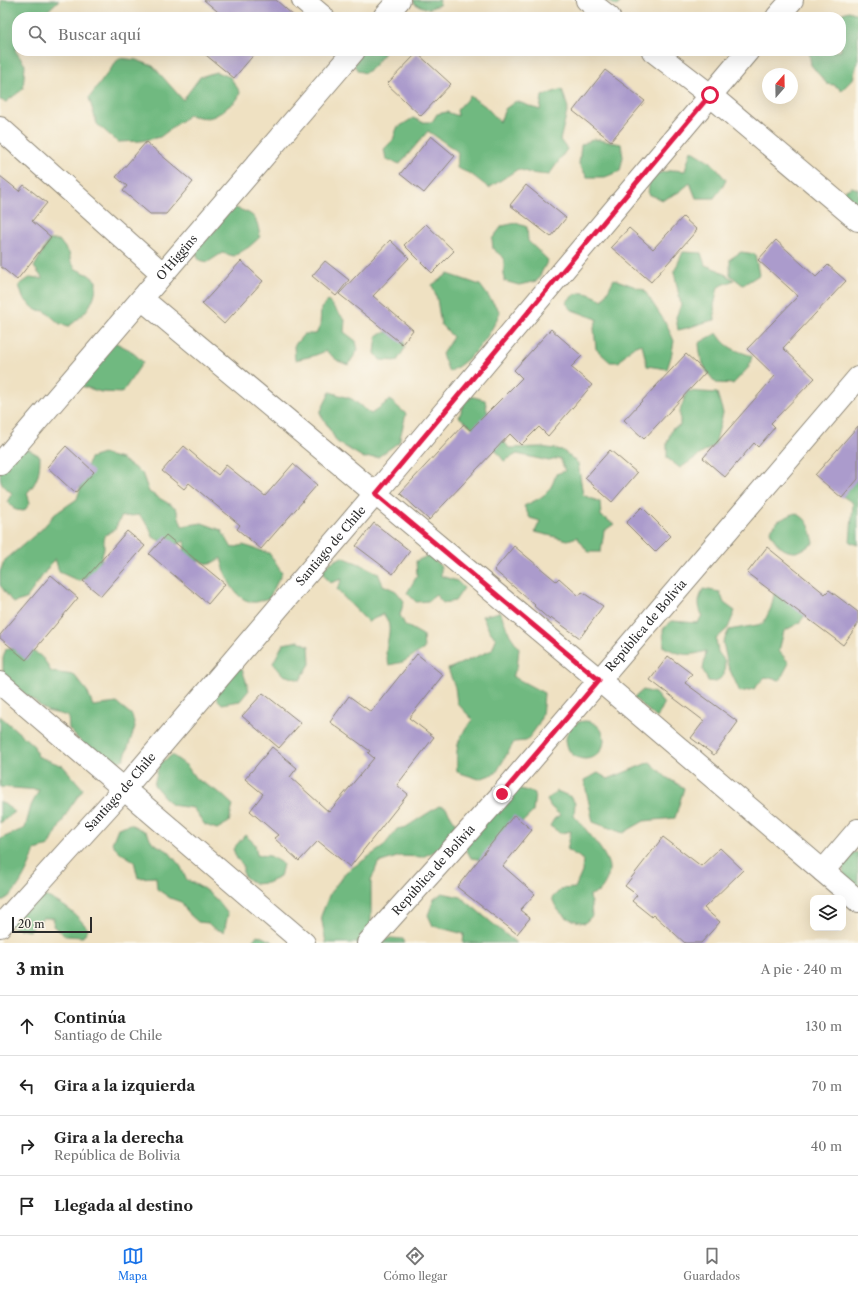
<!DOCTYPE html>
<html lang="es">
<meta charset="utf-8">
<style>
body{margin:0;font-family:"Libre Caslon Text",serif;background:#f2f2f2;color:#222}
.controls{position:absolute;right:12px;bottom:12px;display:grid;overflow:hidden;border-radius:8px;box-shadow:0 4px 16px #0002}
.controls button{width:36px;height:36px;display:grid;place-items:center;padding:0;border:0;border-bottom:1px solid #e0e0e0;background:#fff;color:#222;font:20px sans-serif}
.compass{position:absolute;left:762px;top:68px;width:36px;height:36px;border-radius:50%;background:#fff;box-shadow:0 4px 16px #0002;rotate:20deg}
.scale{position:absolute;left:12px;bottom:10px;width:80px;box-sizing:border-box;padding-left:4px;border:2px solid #2b2b2b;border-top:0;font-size:11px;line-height:14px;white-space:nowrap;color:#2b2b2b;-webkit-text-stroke:3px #fbf7ec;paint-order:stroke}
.stop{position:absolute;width:12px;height:12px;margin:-9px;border:3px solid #e11d48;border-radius:50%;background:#fff}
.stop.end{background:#e11d48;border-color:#fff;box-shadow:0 1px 4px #0008}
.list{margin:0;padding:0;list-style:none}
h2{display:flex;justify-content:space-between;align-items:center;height:52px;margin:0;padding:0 16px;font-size:17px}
h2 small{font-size:13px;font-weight:400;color:#767676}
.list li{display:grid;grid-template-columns:26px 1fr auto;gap:12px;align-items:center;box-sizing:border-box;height:60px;padding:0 16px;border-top:1px solid #e0e0e0}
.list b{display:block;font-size:15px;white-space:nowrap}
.list p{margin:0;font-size:13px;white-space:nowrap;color:#767676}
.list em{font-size:13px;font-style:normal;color:#767676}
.icon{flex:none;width:22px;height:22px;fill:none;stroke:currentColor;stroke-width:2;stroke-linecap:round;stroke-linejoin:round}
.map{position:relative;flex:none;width:858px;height:943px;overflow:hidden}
.search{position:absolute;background:#fff;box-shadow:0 4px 16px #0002;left:12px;right:12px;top:12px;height:44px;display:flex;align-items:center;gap:10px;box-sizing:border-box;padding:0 14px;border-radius:16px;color:#767676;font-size:15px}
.sheet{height:292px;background:#fff}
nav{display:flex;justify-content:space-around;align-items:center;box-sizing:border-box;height:56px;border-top:1px solid #e0e0e0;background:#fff;font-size:11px;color:#767676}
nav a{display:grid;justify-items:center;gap:2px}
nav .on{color:#1a73e8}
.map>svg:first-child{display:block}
.forest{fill:#6fb980;stroke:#4d7256}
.building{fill:#ab9bcc}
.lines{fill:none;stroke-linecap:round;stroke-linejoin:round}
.street-casing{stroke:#8d8676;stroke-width:24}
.street{stroke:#fff;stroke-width:22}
.route{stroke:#e11d48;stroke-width:5}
.labels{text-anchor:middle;stroke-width:3;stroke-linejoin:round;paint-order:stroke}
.street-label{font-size:12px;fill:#2b2b2b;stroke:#fbf7ec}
</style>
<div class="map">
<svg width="858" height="943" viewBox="0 0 858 943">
<rect width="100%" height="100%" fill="#fbf7ec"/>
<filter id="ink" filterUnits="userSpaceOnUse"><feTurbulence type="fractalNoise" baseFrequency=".025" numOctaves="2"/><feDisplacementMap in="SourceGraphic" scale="8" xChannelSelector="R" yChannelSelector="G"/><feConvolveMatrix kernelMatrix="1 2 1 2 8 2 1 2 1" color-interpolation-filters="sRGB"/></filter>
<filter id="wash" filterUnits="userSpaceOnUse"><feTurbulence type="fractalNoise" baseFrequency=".012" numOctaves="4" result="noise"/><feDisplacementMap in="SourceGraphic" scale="16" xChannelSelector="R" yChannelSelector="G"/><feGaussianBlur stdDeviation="0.9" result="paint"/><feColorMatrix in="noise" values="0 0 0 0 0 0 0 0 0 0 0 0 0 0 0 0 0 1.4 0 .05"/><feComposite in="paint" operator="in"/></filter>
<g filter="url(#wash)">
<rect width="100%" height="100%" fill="#efe1c2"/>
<!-- forest -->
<path class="forest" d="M1,0H59L41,17H17V45L15,50L25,65L23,89L6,102L0,100Z
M413,0H440L439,5L428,9L415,4Z
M605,0H622L617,6Z
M849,11L858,14V59L853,79L842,90L834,85L827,84L811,65L809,51H841V17H831Z
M362,51H383L384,54L373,67L365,73L358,71L354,65Z
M119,58L136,60L153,66L183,100L200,77L216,72L230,77L240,92C239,99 235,102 229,106C213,119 210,120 189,115L160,137L141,141L118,142L97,124L89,98Z
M562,89L568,108L560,140L567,149L549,175L530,173L518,169L489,188L471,174L457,168L458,152L428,131L400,164L386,159L384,149L393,140L397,128L413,118L422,122H432L437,114L447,112L458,116L457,110L470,96L485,106L500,122L505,109L516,101L540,110L542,96Z
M594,139L621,144L623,157L620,171L605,177H587L579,164L581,145Z
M691,150L711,162L726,180L723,186L714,198H696L690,183L679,192L663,200L648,194L650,175L673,170L685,171Z
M852,187L858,189V211L841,203L844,191Z
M235,208C255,214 257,217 260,237L249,247L234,256L222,253L208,262L199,260L195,251L202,238L217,229L223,215Z
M516,223L527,227L528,241L548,260L537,281L519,285L504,281V258L493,249L492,239L502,226Z
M49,240H59L69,253L71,262L76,269L89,275L96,281C97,301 85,315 69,326L60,324L45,311L36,310L23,298L19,285L31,277L43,279L34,267Z
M683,252L701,253L705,265L718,270L734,280L718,287L714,306L715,320C702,322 691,328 678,330L676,317L681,305L674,272Z
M741,252L755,254L759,275L743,285L730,275V259Z
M448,274L480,285L500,312C489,338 474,358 449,372L442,354L453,337L441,325L437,299L432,285Z
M614,279L644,290L667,325L674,341L671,357L667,369L647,366L642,344L631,348L619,362H610L596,349L594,328L597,319L572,310L566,303C578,287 587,293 603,300Z
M328,301L345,320L344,332L356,341L358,350L348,365L338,361L326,351L313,356L295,360L294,346L304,334H316L320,326L321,308Z
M394,330L403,336L405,348L397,361L380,360L375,353L377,335Z
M717,333C727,349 735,350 752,356L749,367L733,384L716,383C704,370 700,360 699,343Z
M108,339L130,350L143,362L122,393L101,392L78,385Z
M687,391L717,393L723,413L715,445L680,468L667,458V443L672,429L680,426V411Z
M330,392L352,399L371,414L390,400L406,414L399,442L378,457L364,458L337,442L320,413Z
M470,396L485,400L489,421L509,448L541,447L562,450L578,463L583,495L600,502L601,516L614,524L604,531L601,552H588L577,537L568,540L535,532L540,521L530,518L524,506C542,497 550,495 556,474L565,471L560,458L549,461L517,454L504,461L487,439L459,417L464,404Z
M24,447L40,456C40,471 38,482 27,493L30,503L24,511L16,510L7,502L12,493C0,484 0,482 0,467Z
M103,454L121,459L142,473L149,492L176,508L182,526L202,523L221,530L232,548L243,545L269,553L282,573L269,598C264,599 258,603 253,602C233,600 225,574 221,558L210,564L184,557L185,541L170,547L153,537L148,525L139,515L121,517L115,529L104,536V548L98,571L79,581L59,572L55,558L26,599L13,603L0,585V572L4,561L42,529L55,514L77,499L90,458Z
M853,481H858V545L850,542L853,503L841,495Z
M795,513C809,518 811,530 814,543C809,546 801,551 796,552C783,553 774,542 770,531L778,521Z
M430,555L441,567V576L457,581L464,588L455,601L443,603L436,595L428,601L416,602L407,593L417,576L416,561Z
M342,557L362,565L378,573L383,585L396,591L404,601L400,615L405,625L423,635L424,649L403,662L389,665C388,661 386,656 386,652C387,638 394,626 383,614L368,622L337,590L342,579L330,583L321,571L330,563Z
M703,589L720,592L724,603L735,611L728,628L716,639L718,652L725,661L724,675L716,682L708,681L703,670L706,651C687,657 681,655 664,647L663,629L672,621L698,623L702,615C697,604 699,599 703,589Z
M775,591L807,613L799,623L784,631L779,651L789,663L780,680L765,677L754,689L740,692L728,666L723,642L729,630L763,624L771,608Z
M500,612L510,635L519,648L517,668L512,676L544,693C542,718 543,721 526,741L514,742L496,773L479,779L457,772C456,747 456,739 473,720L457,703L455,687L448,669L492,650L496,639L489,630L482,616Z
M299,641L309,646L310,664L300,680L283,675L273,663L283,644Z
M6,649C30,649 41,649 51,672L74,675L87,691L93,706L117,703L132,715L135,727L124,759L105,768L69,729L68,716L47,711L3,677V658Z
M233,669H242L249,690L240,701L222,704L214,696Z
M643,690L655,693L664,704L657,718L634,698Z
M0,716L34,746L37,756L63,766L83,789L69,809L49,846L35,850C31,863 16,899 0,901V839L25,828L31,806L39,790L0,787Z
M566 740a19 19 0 1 1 38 0a19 19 0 1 1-38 0Z
M172,755L187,766L196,779L220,793L233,805L229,822L217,829L205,825L193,808L171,805L154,785L159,764Z
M650,762L666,777L684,788L675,818L644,821L623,833L593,822L584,780L598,773L608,779Z
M513,787L535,793L533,812L483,860L471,858L465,847Z
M557,791L571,797L575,803L574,816C583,826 610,856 609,869C609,878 604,885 599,892L590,895L592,916L585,923C566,919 559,916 552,898L561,889L575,888L582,872L583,859L567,850L571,831L560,833L550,826L554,819L560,815L551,807L547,800Z
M0,801L15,812L0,823Z
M439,806L446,808L456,824L440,849L422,857L400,856L378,863L371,881V927L359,943H326L321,916L330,893L346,872L383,847L397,829L406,827Z
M130,824L146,832L153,843L168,851L181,867L186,879L204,889L216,899L228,914L224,932L213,928L208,923L198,922L187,912L181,902L170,898L157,889L156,877L138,878L134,861L118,851L112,843L118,828Z
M245,835L255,844L257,855L270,856L283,864L280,877L267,883L254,884L243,875V865L237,859L233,849Z
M858,852V886C845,883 841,872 844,861L853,853Z
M442,893L461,897L516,943H463L464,934L433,926L428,915L434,899Z
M46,896C65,906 74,911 88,929L83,937L66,936L53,926L54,918H43L29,931L15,928L1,919Z
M257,935L272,941L273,943H251Z
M390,938L403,939L405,943H378Z"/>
<g id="blocks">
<!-- building -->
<path class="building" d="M204,0H276L295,17H224Z
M201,51H257L234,78Z
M266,51H278L272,57Z
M417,53L451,84L421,116L387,84Z
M605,70L645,101L611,141L573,111Z
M431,136L455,156L424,193L400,174Z
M146,142L193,182L166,214H150L123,191L127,186L116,177Z
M0,176L19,191L24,185L47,203L32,221L51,237L17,280L0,266Z
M526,185L566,218L551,237L510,205Z
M683,217L697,230L651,282L611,247L629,228L653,249Z
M426,224L454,251L432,273L404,245Z
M390,240L409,258L373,296L413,330L402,344L339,294Z
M776,240L816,277L828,265L846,281L783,348L815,378L771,423L775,427L758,447L754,443L725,477L703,458L775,376L747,349L798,296L758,260Z
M241,261L263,281L224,324L202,304Z
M325,261L349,280L336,296L312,276Z
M551,329L582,356L571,367L592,385L548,436L539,427L521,445L510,434L429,520L400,493L464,424L470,430L522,378L514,370Z
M686,354L706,372L644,439L624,420Z
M858,426V479L842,498L815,475Z
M66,446L94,472L75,493L47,467Z
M184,446L218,475L226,465L265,496L293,464L317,485L261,549L237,529L240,525L189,483L184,489L162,471Z
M610,450L637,473L612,502L585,478Z
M642,507L671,536L655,552L626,523Z
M374,523L410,551L393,574L356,546Z
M127,531L145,546L101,596L83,581Z
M166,535L225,584L208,604L149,554Z
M514,546L556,581L559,578L579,596L582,592L603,606L580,638L552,618L550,620L534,606L535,605L494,570Z
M767,547L825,594L829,590L858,612V624L843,645L747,573Z
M51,575L78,598L26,660L0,638V635Z
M417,654L443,675L409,718L434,737L397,785L408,794L350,867L318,841L299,861L274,838L278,835L250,811L263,794L245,779L272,747L297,768L290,777L329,812L374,758L368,753L370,751L330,722L349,696L371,712Z
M668,656L692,674L685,683L738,722L714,755L691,738L704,721L650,680Z
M263,693L301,723L279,748L242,716Z
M514,815L532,830L503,866L535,894L520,910L530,918L517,934L457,887Z
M663,837L701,866L720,848L743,870L704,908L720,922L701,943H685L654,915L652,917L632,901L637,895L625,886Z"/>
</g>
</g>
<g filter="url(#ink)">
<use href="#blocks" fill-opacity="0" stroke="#8d8676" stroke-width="1"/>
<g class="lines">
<!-- street casing -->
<g class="street-casing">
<g id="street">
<path d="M303,0L323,17"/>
<path d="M587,0L609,17"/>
<path d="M384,17L399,0"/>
<path d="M777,17L792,0"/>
<path d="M653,51L710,95L858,220"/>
<path d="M0,128L163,274"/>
<path d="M142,299L599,680L858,901"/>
<path id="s1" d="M0,464L354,51"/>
<path d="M0,683L304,943"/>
<path d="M823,871L858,830"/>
<path id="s2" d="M0,926L124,789L376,493L748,51"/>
<path id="s3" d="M368,943L502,794L858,378"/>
</g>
</g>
<!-- street -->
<use href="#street" class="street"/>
</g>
</g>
<g class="lines" filter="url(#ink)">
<!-- route -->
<path class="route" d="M502,794L599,680L376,494L710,95"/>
</g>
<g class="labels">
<!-- street labels -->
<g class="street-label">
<text dy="4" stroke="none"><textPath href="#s1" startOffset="272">O'Higgins</textPath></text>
<text dy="4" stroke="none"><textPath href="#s2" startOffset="504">Santiago de Chile</textPath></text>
<text dy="4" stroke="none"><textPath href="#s3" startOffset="422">República de Bolivia</textPath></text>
<text dy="4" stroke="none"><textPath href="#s2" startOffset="180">Santiago de Chile</textPath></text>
<text dy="4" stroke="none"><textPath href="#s3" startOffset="98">República de Bolivia</textPath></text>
</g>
</g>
</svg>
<div class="controls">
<button><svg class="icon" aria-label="layers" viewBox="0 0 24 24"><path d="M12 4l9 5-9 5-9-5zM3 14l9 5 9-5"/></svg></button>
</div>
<svg class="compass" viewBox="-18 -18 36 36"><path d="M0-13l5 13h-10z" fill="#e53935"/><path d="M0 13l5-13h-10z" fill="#767676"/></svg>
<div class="scale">20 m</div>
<div class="stop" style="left:710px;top:95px"></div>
<div class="stop end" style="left:502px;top:794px"></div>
<div class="search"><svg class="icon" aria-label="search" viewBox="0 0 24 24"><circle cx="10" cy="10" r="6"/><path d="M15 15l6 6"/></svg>Buscar aquí</div>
</div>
<section class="sheet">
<h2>3 min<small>A pie · 240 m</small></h2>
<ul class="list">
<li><svg class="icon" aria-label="ahead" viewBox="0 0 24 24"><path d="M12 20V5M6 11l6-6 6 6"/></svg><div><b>Continúa</b><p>Santiago de Chile</p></div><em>130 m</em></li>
<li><svg class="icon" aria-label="left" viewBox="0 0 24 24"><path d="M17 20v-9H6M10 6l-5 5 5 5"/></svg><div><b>Gira a la izquierda</b></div><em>70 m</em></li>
<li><svg class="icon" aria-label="right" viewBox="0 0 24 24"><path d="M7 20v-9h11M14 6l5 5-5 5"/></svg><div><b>Gira a la derecha</b><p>República de Bolivia</p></div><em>40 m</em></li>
<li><svg class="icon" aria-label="arrive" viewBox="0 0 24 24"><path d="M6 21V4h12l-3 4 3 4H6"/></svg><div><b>Llegada al destino</b></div></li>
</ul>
</section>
<nav>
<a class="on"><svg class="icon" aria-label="map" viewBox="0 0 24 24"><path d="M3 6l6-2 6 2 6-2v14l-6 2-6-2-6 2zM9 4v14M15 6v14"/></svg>Mapa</a>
<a><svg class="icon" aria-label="directions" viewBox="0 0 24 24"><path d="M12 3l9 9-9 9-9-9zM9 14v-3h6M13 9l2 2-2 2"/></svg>Cómo llegar</a>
<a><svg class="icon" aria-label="saved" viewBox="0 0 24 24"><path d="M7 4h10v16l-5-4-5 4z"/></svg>Guardados</a>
</nav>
